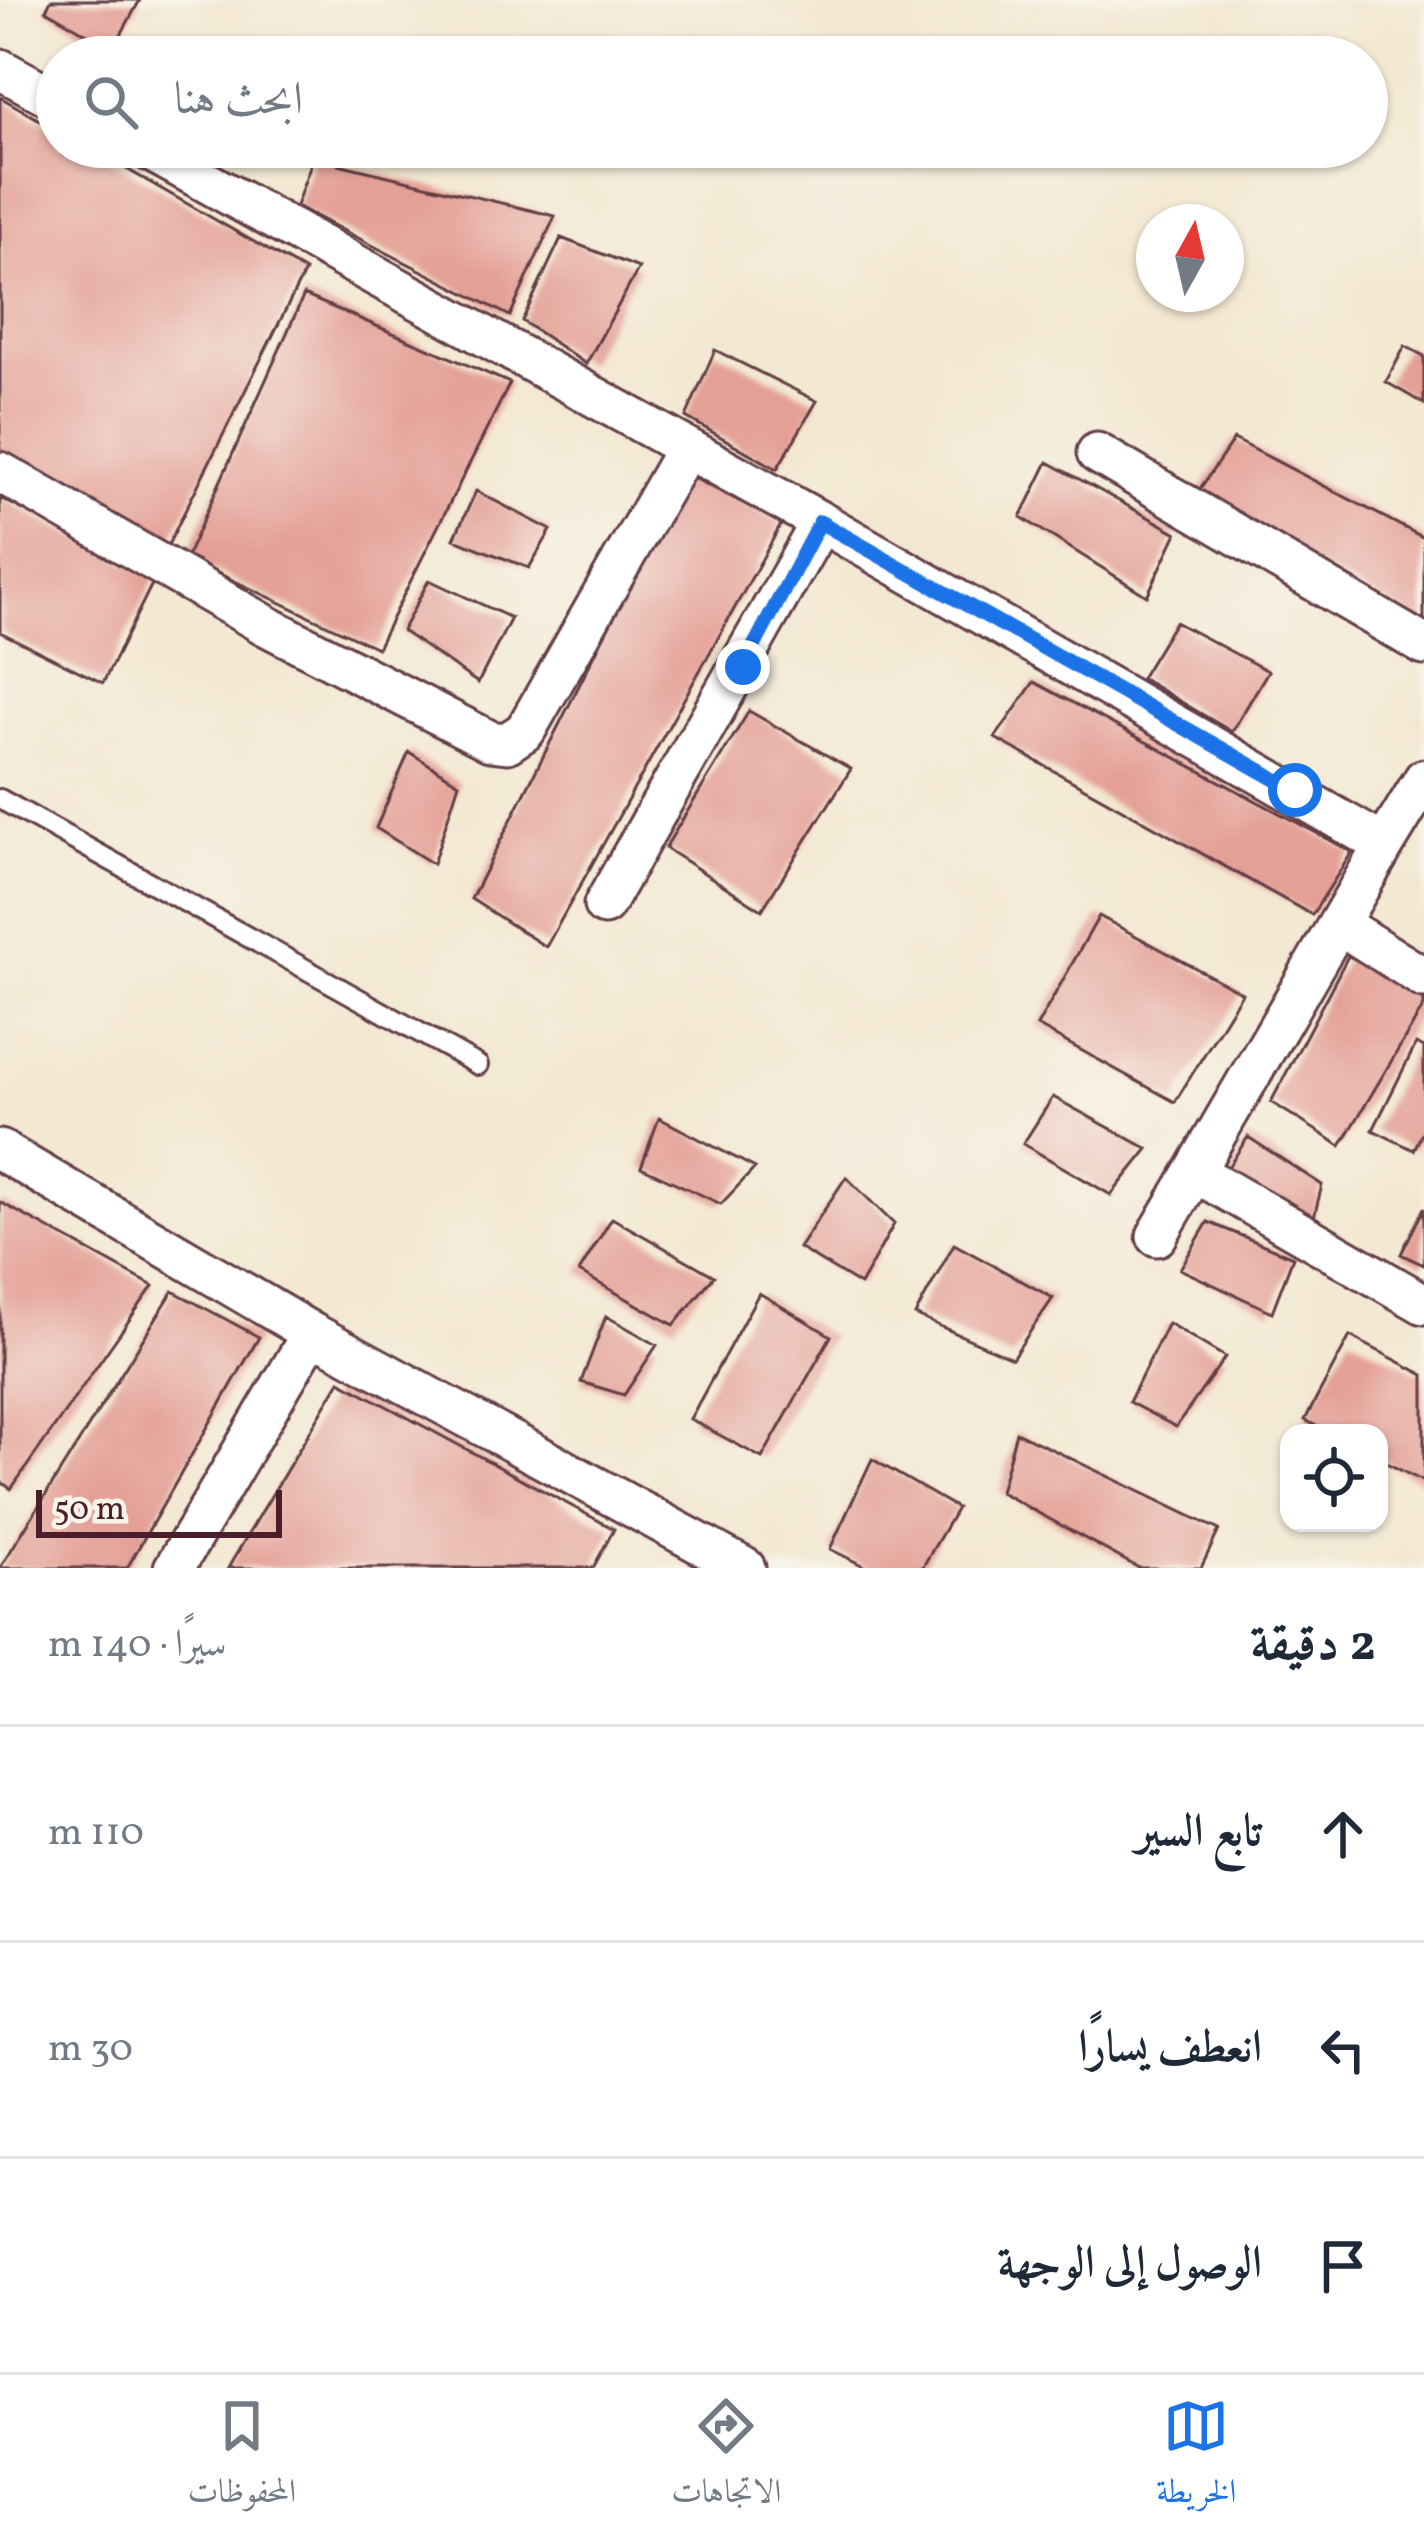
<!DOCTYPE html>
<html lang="ar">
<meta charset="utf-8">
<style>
body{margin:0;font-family:Vollkorn,Amiri,serif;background:#f6f6f7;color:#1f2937;direction:rtl}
.controls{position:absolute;right:36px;bottom:36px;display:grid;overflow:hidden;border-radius:24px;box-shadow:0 3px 9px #0004}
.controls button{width:108px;height:108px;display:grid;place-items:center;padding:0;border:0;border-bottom:3px solid #e0e1e3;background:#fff;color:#1f2937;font:60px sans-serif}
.compass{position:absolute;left:1136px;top:204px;width:108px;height:108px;border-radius:50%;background:#fff;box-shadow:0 3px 9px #0004;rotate:8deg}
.scale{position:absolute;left:36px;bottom:30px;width:246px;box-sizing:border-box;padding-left:12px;border:6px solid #4a1f2b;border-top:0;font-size:33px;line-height:42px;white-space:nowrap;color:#4a1f2b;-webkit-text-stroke:9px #f7f3e8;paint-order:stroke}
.stop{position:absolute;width:36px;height:36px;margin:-27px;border:9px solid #1a73e8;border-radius:50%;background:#fff}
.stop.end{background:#1a73e8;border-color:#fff;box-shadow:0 3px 12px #0008}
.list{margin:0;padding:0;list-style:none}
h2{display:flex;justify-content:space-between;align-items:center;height:156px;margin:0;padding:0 48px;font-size:51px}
h2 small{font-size:39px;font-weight:400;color:#747a83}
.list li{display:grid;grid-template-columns:78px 1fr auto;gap:36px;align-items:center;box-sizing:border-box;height:216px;padding:0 48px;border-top:3px solid #e0e1e3}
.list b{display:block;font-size:45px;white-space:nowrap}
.list em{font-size:39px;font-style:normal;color:#747a83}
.icon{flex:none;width:66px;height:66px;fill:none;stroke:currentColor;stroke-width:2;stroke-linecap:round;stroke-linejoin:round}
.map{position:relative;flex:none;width:1424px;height:1568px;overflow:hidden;direction:ltr}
.search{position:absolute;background:#fff;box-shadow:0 3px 9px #0004;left:36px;right:36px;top:36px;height:132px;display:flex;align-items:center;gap:30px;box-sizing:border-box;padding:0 42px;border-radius:66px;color:#747a83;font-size:45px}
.sheet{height:804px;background:#fff}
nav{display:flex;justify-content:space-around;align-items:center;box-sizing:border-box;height:168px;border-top:3px solid #e0e1e3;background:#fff;font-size:33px;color:#747a83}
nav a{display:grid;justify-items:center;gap:6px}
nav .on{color:#1a73e8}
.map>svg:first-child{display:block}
.building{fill:#e4a097}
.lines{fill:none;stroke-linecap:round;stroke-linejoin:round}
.service-casing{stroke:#633d44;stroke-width:24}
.minor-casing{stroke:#633d44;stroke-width:45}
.service{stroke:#fff;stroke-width:18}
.minor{stroke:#fff;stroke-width:39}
.route{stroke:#1a73e8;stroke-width:15}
</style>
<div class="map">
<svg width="1424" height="1568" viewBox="0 0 1424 1568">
<rect width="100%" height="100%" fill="#f7f3e8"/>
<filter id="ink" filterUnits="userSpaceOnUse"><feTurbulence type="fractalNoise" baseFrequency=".00833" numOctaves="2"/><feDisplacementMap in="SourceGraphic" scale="24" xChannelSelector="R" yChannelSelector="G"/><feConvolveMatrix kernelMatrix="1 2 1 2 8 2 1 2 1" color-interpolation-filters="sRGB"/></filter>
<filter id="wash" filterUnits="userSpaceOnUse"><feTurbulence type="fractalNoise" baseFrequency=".004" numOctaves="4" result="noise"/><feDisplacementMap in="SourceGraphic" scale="48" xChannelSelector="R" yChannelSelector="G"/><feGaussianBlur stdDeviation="2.7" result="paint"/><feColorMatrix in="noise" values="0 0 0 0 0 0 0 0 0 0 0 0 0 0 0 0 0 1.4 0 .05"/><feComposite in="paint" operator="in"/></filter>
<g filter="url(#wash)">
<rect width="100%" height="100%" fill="#f3e8d2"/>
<g id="blocks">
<!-- building -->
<path class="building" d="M51,0H140L113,49L46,10Z
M0,97L57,130V147H88L305,271L166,549L0,454Z
M313,158L555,216L510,316L296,206Z
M561,238L639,268L586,364L522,321Z
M304,295L510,383L377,648L186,558Z
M1405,346L1424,356V404L1386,382Z
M715,350L817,401L777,469L686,417Z
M1234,439L1424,538V623L1193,499Z
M1048,462L1177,533L1147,596L1021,517Z
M686,474L782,523L546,947L471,899Z
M476,491L551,530L529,568L454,539Z
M0,498L155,578L103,683L0,632Z
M429,580L511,618L478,683L402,631Z
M1175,622L1268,671L1232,732L1141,678Z
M1034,682L1352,852L1312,915L995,738Z
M749,711L851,769L762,910L665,848Z
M409,752L459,783L433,864L376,828Z
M1099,916L1242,993L1175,1102L1037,1026Z
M1348,956L1424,992V1006L1341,1146L1271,1102Z
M1416,1044L1424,1048V1129L1414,1150L1373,1130Z
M1053,1097L1148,1149L1111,1195L1023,1144Z
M659,1118L755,1168L721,1204L641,1167Z
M1248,1137L1322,1185L1310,1233L1222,1176Z
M846,1177L894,1224L860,1285L799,1248Z
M0,1202L153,1286L11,1489L0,1481Z
M1424,1208V1265L1401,1254Z
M612,1218L714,1276L674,1325L579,1272Z
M1208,1222L1293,1257L1272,1312L1180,1269Z
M954,1244L1053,1298L1012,1358L915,1315Z
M173,1291L259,1337L127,1568H0Z
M759,1293L831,1336L762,1458L690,1419Z
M606,1316L657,1345L624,1395L581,1382Z
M1168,1323L1225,1357L1176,1427L1129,1402Z
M1350,1336L1424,1375V1482L1379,1459V1433H1329L1305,1420Z
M340,1381L614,1529L593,1568H228Z
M1016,1432L1219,1530L1201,1568H1139L1000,1492Z
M872,1459L957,1508L922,1568H868L830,1549Z"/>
</g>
</g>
<g filter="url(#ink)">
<use href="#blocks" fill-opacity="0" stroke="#633d44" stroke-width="3"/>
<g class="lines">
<!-- service casing -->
<g class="service-casing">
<path id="service" d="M0,799L478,1065"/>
</g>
<!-- minor casing -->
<g class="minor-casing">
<path id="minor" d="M0,69L57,100
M143,147L821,522L604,905
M1097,453L1424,645
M0,472L267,626L490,741L507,743L525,731L686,449
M821,522L1384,845L1424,779
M1342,926L1424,978
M0,1150L312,1333L745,1568
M1195,1172L1424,1304
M1157,1236L1384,845
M174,1568L312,1333"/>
</g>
<!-- service -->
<use href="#service" class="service"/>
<!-- minor -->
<use href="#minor" class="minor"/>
</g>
</g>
<g class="lines" filter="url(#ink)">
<!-- route -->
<path class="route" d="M743,667L820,522L1295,790"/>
</g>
</svg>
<div class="controls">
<button><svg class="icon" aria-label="locate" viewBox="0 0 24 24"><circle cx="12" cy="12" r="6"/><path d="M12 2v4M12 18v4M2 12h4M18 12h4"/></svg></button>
</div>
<svg class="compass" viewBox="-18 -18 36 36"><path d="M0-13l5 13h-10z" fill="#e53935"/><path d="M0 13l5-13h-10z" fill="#747a83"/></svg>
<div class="scale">50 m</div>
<div class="stop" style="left:1295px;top:790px"></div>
<div class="stop end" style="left:743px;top:667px"></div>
<div class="search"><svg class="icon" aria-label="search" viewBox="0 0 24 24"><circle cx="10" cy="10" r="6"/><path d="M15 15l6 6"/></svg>ابحث هنا</div>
</div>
<section class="sheet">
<h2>2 دقيقة<small>سيرًا · 140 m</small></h2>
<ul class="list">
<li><svg class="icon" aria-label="ahead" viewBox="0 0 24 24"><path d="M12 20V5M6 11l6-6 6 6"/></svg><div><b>تابع السير</b></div><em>110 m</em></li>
<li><svg class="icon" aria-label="left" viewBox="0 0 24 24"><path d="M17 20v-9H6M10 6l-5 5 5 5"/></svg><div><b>انعطف يسارًا</b></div><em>30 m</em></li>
<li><svg class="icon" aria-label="arrive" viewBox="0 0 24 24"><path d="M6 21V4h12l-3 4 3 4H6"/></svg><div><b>الوصول إلى الوجهة</b></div></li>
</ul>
</section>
<nav>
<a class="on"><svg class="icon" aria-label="map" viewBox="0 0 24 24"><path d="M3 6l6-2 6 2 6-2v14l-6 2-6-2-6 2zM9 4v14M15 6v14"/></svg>الخريطة</a>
<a><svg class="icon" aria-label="directions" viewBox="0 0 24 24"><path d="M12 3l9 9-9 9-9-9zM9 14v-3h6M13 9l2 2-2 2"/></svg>الاتجاهات</a>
<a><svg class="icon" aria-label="saved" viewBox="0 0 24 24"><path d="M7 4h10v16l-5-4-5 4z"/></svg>المحفوظات</a>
</nav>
